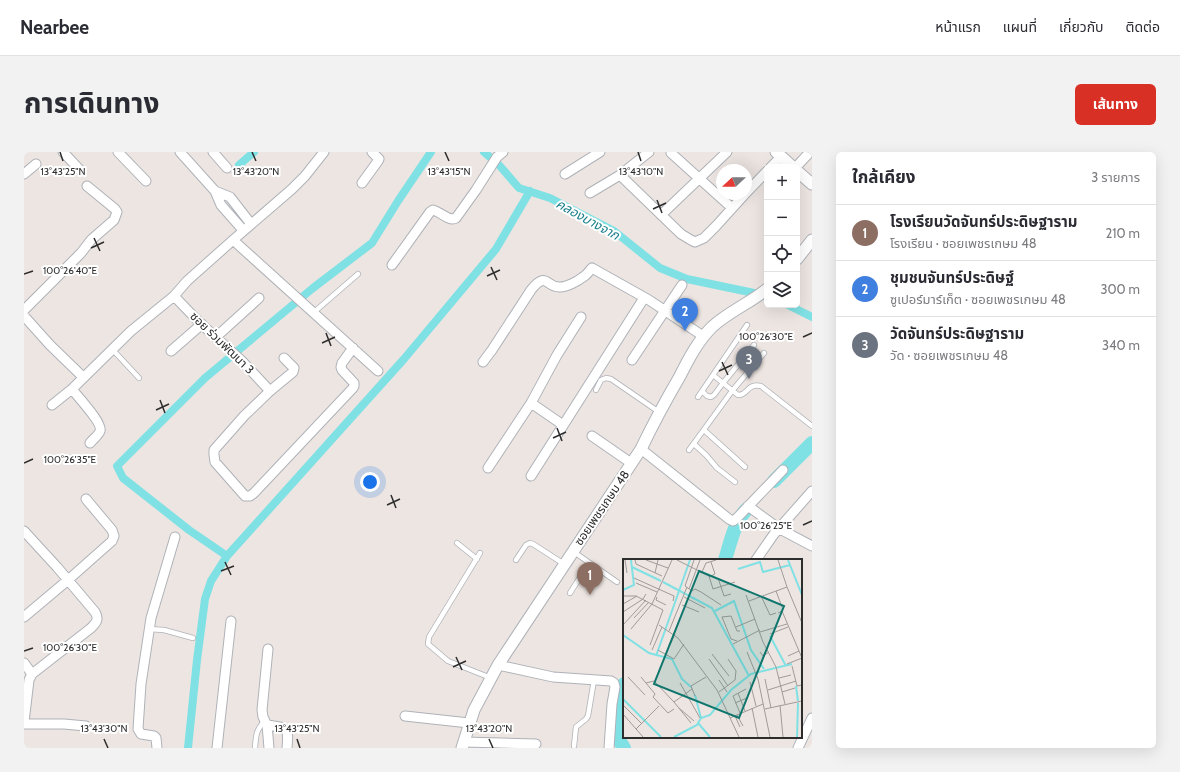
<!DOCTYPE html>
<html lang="th">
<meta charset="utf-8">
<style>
body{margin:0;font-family:Cabin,"Noto Sans Thai",sans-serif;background:#f2f2f3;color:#2b2b33}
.controls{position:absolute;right:12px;top:12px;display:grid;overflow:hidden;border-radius:6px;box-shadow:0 4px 16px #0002}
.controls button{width:36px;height:36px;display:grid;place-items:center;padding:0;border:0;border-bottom:1px solid #e1e1e2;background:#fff;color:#2b2b33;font:20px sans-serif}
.compass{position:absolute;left:692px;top:12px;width:36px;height:36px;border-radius:50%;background:#fff;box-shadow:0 4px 16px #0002;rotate:248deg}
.you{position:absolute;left:346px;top:330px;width:14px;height:14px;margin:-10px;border:3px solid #fff;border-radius:50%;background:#1a73e8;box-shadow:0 0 0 6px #1a73e833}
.badge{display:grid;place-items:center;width:26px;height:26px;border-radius:50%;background:#d93025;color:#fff;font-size:13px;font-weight:700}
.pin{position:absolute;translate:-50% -33px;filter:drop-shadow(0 1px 2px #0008)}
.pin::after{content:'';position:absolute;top:21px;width:14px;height:12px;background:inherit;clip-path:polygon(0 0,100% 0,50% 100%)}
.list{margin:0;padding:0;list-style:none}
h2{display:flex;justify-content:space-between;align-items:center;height:52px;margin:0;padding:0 16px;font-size:17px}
h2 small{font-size:13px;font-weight:400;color:#7c7c81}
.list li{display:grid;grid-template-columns:26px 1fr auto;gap:12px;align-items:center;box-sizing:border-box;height:56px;padding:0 16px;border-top:1px solid #e1e1e2}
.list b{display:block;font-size:15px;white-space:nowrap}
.list p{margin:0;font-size:13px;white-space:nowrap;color:#7c7c81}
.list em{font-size:13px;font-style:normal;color:#7c7c81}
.icon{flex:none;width:22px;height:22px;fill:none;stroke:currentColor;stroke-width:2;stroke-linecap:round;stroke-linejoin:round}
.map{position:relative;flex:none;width:788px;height:596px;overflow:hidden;border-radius:6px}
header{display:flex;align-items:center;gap:24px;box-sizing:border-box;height:56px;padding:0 20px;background:#fff;border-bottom:1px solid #e1e1e2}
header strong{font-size:19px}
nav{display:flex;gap:22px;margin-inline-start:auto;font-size:14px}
.intro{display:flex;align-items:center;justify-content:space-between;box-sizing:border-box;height:96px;padding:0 24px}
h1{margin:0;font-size:28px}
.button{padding:10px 18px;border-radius:6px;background:#d93025;color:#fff;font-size:14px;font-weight:700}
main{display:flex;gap:24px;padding:0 24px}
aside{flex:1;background:#fff;border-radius:6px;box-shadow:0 4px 16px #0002}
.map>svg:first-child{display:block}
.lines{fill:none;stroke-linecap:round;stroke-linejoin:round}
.canal{stroke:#80e1e4;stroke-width:8}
.river{stroke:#80e1e4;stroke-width:14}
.service-casing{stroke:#aeb2b8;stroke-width:6}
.minor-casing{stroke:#aeb2b8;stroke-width:11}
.tertiary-casing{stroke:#aeb2b8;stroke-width:13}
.service{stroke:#fff;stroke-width:4.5}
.minor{stroke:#fff;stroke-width:9}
.tertiary{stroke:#fff;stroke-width:11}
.ticks{fill:none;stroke:#2d2d2d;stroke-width:1.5}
.labels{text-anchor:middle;stroke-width:4;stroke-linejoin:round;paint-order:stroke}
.street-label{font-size:12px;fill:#2d2d2d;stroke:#fff}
.water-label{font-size:13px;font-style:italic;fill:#1b808c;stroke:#fff}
.inset-river{fill:none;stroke:#80e1e4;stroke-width:2}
.inset-road{fill:none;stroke:#a09b99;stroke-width:1}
.view{fill:#0f766e;fill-opacity:0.15;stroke:#0f766e;stroke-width:2}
.inset-edge{fill:none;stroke:#2d2d2d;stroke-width:2}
.ticks-label{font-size:10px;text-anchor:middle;fill:#2d2d2d;stroke:#fff;stroke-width:4;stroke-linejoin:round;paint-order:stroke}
</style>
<header>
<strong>Nearbee</strong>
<nav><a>หน้าแรก</a><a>แผนที่</a><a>เกี่ยวกับ</a><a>ติดต่อ</a></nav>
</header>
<div class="intro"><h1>การเดินทาง</h1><a class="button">เส้นทาง</a></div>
<main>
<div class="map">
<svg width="788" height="596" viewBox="0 0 788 596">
<rect width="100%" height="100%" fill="#ede5e1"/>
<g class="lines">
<!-- canal -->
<path class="canal" d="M460,0L475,13L495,36L526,46L590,79L636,116L663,127L730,141L743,145
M215,13L230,0
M764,153L788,165
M203,404L165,378L99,326L93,314L181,226L289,136L348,91L374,49L407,0
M164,596L173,508L181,447L187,429L203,404L380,207L472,97L506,39"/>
<!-- river -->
<path class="river" d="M750,329L788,291
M701,408C706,392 711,368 723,357
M600,596L594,586L592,572V546L600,532"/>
<!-- service casing -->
<g class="service-casing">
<path id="service" d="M289,161L334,122
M88,197L115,226
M689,223L714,243C724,244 722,231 737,234L788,274
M572,238L577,228L582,226L587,227L635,260
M678,239L683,244L687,245L690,243L699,231L730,193
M674,245L689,223L723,173
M680,278L721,315
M670,292L682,303L693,316L711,330
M665,298L708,239L740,201
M433,391L453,407
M550,400L593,430
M456,401L405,485L404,492L424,509L467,526
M492,408L502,393L506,391L509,392L540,412
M546,441L565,411
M125,477L140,478L169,486
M550,594L552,575L562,567L564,564L570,528
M231,596C232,582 232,579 241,568"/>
</g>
<!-- minor casing -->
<g class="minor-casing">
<path id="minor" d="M39,0L56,18
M94,0L122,29
M156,0L191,39L197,53L219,78
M189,0L203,16
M647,1L708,56
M747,15L757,5
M772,15L786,0
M0,22L12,12
M541,22L576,0
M596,23L657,82L667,88L671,90L680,86L692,74L721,42
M338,31L354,9L355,7L348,0
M191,39L206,45L227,72
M566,41L596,23L625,0
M722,41L743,19
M637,63L703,0
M209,88L354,219
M368,113L406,60L409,58C417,60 425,70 432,66L452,38L473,5L479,0
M150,144L175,170L218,209L246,239
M0,158L57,101L67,88L90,68L93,60L91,57L63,34
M0,164L26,193L59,225
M192,185L235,146
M147,199L178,172
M260,206L270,216L269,220L246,239L220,264L190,298V303L191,310L221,344H226L230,341L329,236L330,234V231L318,218L317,215L318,211L329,196
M608,208L658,133
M459,210L468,198L507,138C523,118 522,136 536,135C543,135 554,129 559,125C563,123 565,119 568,116L625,148L679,184
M48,237C53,244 79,271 76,279C75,283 69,287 66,291
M507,251L539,273
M28,253L48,237L107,179L150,144L163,129L209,88L268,37L281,24L300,0
M568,284L607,311
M617,297L705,367L709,369L712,367L759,318
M464,316L507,251L533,203L557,165
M507,324L620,146
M724,354L754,376L788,394
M0,379L33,415L71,460C75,467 73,470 67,476L8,522L5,528L0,570
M732,408L750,382L788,339
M0,465L44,428L88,389L90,384L88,378L62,347
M244,497L238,558L239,565L243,573L245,596
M0,511L8,522
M474,513L529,525L587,529L590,531L591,535L588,552L585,596
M381,564L445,571
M0,572H40L62,574
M243,573C263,576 265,574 263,596
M440,590L512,592
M133,596L132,586L130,584L117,582L114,577L117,532L127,466L151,385
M193,596L207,469
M774,596L788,566"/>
</g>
<!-- tertiary casing -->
<g class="tertiary-casing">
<path id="tertiary" d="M752,0L769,15
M773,19L788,32
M773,107L788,88
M438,596L450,558L474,513L617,297C629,272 642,248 656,224C665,206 674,189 688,175C704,160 726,151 743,137"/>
</g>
<!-- service -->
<use href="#service" class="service"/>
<!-- minor -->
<use href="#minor" class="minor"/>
<!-- tertiary -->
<use href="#tertiary" class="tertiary"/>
</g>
<!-- ticks -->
<path class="ticks" d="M36,0L39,9M228,0L232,9M421,0L425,9M614,0L617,9M633,48L638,61M629,57L642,51M70,86L76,99M67,96L80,90M467,115L473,128M0,122L9,119M463,124L476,118M302,181L307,194M779,185L788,181M298,191L311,185M698,210L704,223M695,219L708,213M136,248L141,261M132,258L145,252M533,276L538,289M529,286L542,280M0,311L9,307M367,343L372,356M363,353L376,347M779,373L788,369M201,410L207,423M197,419L210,414M0,499L9,496M432,505L438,518M429,515L442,509M80,587L84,596M273,587L276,596M465,587L469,596"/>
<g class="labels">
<!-- street labels -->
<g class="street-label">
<text transform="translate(198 191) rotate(44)" y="4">ซอย ร่วมพัฒนา 3</text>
<text transform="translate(578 356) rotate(-56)" y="4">ซอยเพชรเกษม 48</text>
</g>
<!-- water labels -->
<g class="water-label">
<text transform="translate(564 67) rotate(29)" y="5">คลองบางจาก</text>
</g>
</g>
<!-- overview -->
<g transform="translate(599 407)">
<rect width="179" height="179" fill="#ede5e1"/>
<path class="inset-river" d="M165,1L179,36M9,8L38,22M115,10L137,3L140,13L167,6M40,23L89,49L126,117M0,31L11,26L8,1M92,52L111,42L128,91L141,110M0,76L26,94L49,100L59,120L68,128M147,77L163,107M33,97L67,1M173,127L175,142M72,136L78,159M0,140L38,178M75,164L87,178M51,178L74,166L78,159L87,156L108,131L128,115L169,105M174,178L175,144"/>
<path class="inset-road" d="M2,1L4,14M12,1L13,5L39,17M23,1L45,9M54,1L86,17L90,30L112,23M71,1L62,27L69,32L72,30L78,33L98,46M79,13L83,4L93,1M32,14L35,1M86,18L92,15L88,3M11,19L51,37L50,42M95,19L101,37L108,35M13,24L34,33M164,28L179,64M66,30L77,1M153,32L159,48M123,36L140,83L153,108L162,145M0,37H13L40,51L27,86M138,37L147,56L153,54M34,38L33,41L43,46M61,38L82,49M126,42L164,28L155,1M0,45L14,37M59,46L76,53M0,53L20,40L23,35M155,54L159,52L179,99L164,105M11,59L26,43M0,66L23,41M36,66L55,79L94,131L116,178M113,68L132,60M8,70L29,45L49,1M46,72L64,28M137,73L164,65M147,75L165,68M114,82L108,80L99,58L108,57L114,72H117M110,85L137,71M47,86L52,75M29,91L39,68M35,91L51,100L61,85M124,93L135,120L147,178M137,93L140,97L146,93M89,95L106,117M165,97L176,92M86,100L105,127M169,107L174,127L179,126M5,118L22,136M18,118L23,124L31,122L51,143L69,130M156,119L168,116M142,120L148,149M96,121L104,133M127,123L133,147M23,124L32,135L30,138L45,154L51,150M57,124L77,159M145,131L173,122M96,133L112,121L113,112L105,100M159,133L172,129M115,134L122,152M72,137L68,127L83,118M51,143L68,164M112,144L124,139M0,146L19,165M157,146L160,178M56,149L71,162M129,149L135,178M142,150L179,142M117,154L110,137L123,130M0,155L20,178M114,156L120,167M112,157L117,168M107,159L140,145M13,170L36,147"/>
<path class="view" d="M76,12L161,47L116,159L31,125Z"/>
<rect width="179" height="179" class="inset-edge"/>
</g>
<g class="ticks-label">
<text x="39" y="23">13°43'25"N</text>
<text x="232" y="23">13°43'20"N</text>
<text x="425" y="23">13°43'15"N</text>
<text x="617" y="23">13°43'10"N</text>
<text x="46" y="122">100°26'40"E</text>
<text x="742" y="188">100°26'30"E</text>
<text x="46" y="311">100°26'35"E</text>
<text x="742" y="377">100°26'25"E</text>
<text x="46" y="499">100°26'30"E</text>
<text x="80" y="580">13°43'30"N</text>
<text x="273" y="580">13°43'25"N</text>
<text x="465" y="580">13°43'20"N</text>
</g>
</svg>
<div class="controls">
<button>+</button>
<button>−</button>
<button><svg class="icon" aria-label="locate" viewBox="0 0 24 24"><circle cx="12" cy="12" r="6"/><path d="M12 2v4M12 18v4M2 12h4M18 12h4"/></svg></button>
<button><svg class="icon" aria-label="layers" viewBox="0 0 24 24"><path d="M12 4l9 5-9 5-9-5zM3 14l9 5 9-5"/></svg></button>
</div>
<svg class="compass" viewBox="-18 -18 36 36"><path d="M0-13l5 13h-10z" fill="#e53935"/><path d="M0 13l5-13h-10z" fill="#7c7c81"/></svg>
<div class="you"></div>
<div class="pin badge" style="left:566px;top:443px;background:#8d6e63">1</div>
<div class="pin badge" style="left:661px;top:179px;background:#3f7fe0">2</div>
<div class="pin badge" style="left:725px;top:227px;background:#6b7280">3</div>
</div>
<aside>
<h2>ใกล้เคียง<small>3 รายการ</small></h2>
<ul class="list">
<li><span class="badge" style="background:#8d6e63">1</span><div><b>โรงเรียนวัดจันทร์ประดิษฐาราม</b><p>โรงเรียน · ซอยเพชรเกษม 48</p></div><em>210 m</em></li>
<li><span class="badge" style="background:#3f7fe0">2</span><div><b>ชุมชนจันทร์ประดิษฐ์</b><p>ซูเปอร์มาร์เก็ต · ซอยเพชรเกษม 48</p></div><em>300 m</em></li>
<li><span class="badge" style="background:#6b7280">3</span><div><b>วัดจันทร์ประดิษฐาราม</b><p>วัด · ซอยเพชรเกษม 48</p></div><em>340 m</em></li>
</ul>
</aside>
</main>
